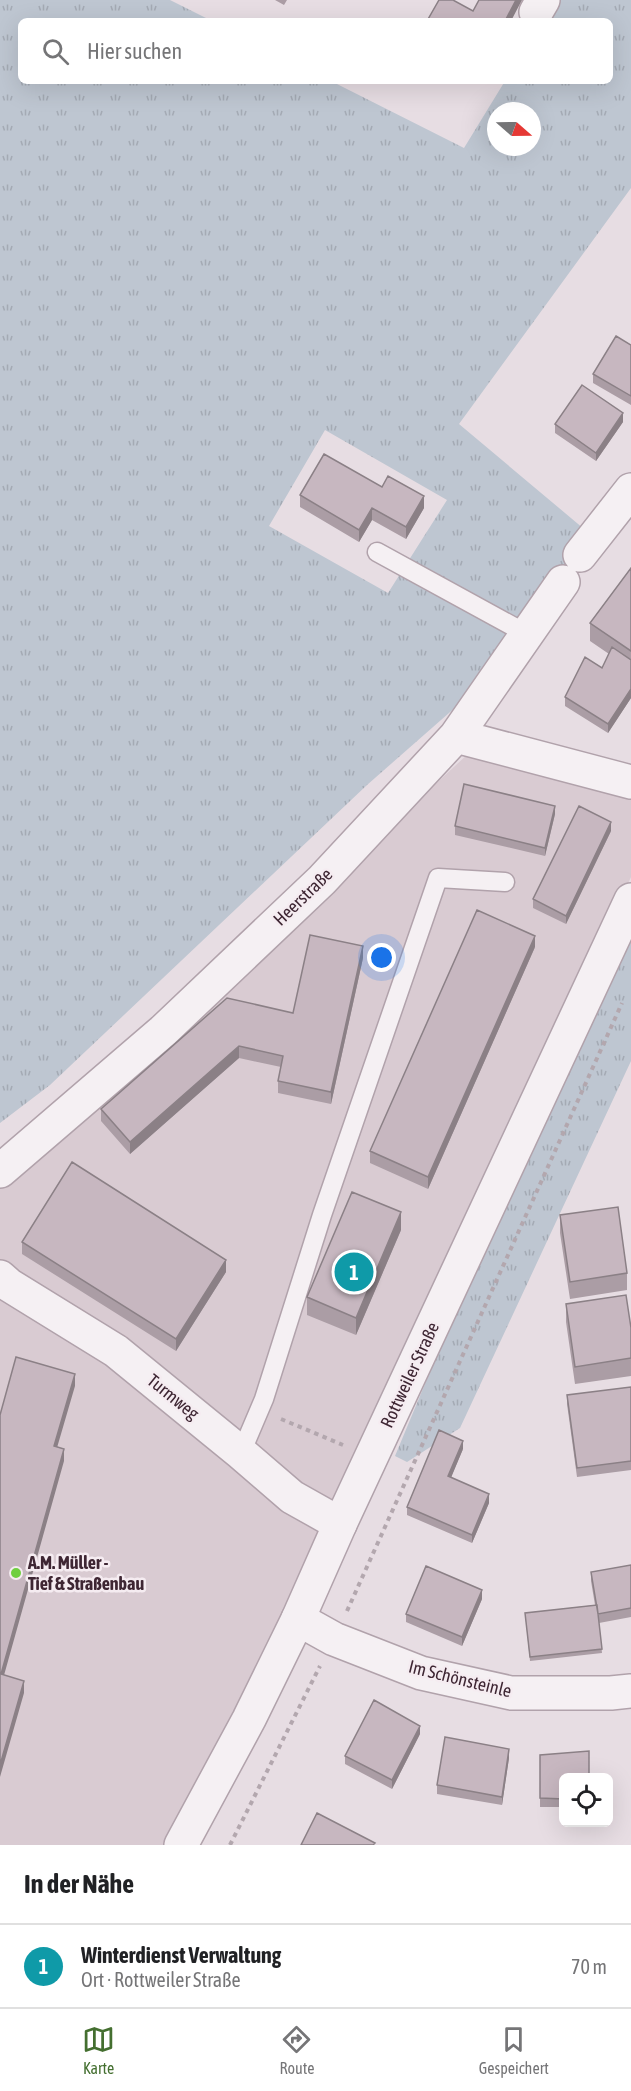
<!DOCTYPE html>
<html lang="de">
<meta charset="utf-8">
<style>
body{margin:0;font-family:"Asap Condensed",sans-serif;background:#f6f6f6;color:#202124}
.controls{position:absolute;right:18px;bottom:18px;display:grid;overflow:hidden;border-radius:9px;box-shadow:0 6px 24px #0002}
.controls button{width:54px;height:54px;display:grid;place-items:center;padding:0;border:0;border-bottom:2px solid #e0e0e0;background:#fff;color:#202124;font:30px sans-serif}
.compass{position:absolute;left:487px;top:102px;width:54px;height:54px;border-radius:50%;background:#fff;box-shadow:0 6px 24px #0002;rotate:110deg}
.you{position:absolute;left:382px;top:958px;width:21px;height:21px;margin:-15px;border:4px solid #fff;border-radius:50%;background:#1a73e8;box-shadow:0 0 0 9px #1a73e833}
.badge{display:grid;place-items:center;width:39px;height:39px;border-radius:50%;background:#446f30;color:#fff;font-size:20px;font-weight:700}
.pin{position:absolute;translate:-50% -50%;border:3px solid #fff;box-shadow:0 2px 6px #0006}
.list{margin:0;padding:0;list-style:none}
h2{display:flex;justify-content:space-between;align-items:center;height:78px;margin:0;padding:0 24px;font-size:26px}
h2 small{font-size:20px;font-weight:400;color:#757577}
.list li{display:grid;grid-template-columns:39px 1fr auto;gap:18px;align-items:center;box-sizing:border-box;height:84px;padding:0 24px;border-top:2px solid #e0e0e0}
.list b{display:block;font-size:22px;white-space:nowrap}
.list p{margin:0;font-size:20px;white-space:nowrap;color:#757577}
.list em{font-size:20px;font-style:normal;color:#757577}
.icon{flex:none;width:33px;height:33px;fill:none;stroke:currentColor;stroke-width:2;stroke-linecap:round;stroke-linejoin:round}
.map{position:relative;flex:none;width:631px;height:1845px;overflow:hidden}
.search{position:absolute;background:#fff;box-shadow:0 6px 24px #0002;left:18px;right:18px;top:18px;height:66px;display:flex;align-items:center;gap:15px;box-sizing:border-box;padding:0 21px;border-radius:9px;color:#757577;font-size:22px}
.sheet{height:162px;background:#fff}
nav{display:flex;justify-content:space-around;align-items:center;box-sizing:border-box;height:84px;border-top:2px solid #e0e0e0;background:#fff;font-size:16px;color:#757577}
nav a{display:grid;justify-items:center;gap:3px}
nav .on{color:#446f30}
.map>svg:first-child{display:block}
.built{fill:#d9cbd2}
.grass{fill:url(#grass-tufts);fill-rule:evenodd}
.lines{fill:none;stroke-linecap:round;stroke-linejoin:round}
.service-casing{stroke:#b1a2ab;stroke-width:21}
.minor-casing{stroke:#b1a2ab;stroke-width:36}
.tertiary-casing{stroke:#b1a2ab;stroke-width:36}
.path{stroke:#b3a7ae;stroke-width:4;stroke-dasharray:4.5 4.5;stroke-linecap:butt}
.service{stroke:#f5f0f3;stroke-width:18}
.minor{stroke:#f5f0f3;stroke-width:33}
.tertiary{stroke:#f5f0f3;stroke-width:33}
.wall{fill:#ab9da5}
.shaded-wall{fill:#8b8086}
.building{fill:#c7b7c0;stroke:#8b8086;stroke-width:1.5}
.poi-dot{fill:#6fcf3f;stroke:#f5ecf1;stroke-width:2}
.labels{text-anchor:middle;stroke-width:5;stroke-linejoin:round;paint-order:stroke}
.street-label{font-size:18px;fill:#3e2633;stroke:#f5ecf1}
.poi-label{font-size:18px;font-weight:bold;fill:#3e2633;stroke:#f5ecf1;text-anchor:start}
</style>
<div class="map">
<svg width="631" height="1845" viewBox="0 0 631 1845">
<defs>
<pattern id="grass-tufts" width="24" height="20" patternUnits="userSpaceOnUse" patternTransform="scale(1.5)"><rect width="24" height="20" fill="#bec6d1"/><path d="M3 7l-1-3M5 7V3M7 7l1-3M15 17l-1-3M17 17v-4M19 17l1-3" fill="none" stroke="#a4aab4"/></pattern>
</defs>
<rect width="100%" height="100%" fill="#e7dde3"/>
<!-- built -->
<path class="built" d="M469,753L631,793V877L358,1474L172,1845H0V1186Z"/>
<!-- grass -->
<path class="grass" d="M0,0H170L212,21H21V81H331L464,148L505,81H610V21H541L553,0H631V188L459,424L590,534L482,684L367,785L50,1085L0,1123ZM496,111H532V147H496ZM325,430L447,500L388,593L269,526Z
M631,928V1061L460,1428L407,1462L395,1456L499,1206Z"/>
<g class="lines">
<!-- service casing -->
<g class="service-casing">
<path id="service" d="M377,552L527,634
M241,1453L264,1399L322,1215L438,878L505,882"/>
</g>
<!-- minor casing -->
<g class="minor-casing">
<path id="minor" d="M536,12L543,0
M580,555L631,490
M456,736L631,782
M0,1171L163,1031L322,880L456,736L563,582
M0,1277L9,1285L116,1351L241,1453L292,1497L340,1524
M298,1619L334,1639L421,1673L511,1693H611L631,1691"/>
</g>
<!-- tertiary casing -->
<g class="tertiary-casing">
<path id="tertiary" d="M181,1845L249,1719L298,1619L340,1524L631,900"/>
</g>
<!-- path -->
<path class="path" d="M281,1419L343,1445
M347,1611L622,1003
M230,1845L320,1666"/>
<!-- service -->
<use href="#service" class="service"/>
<!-- minor -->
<use href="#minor" class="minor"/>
<!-- tertiary -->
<use href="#tertiary" class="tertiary"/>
</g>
<!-- wall -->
<path class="wall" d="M275,0H287L284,5Z
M631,345V405L593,383V374Z
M623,422L596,461L555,433V424Z
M300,495L424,508L406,539L372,520L359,542L300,507Z
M631,568V698L608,733L565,706V697L602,668L609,654L590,641V623Z
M555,814L545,856L455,835V826Z
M611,831L566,924L533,908V899Z
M535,947L428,1189L370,1163V1151Z
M363,958L331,1104L278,1093V1081L281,1067L239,1058L130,1154L101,1121V1109L293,1013Z
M560,1215L627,1273V1290L570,1299L560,1233Z
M401,1230L356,1335L307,1315V1297Z
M22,1242L226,1272L176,1351L22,1254Z
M566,1304L631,1328V1376L575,1384L566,1322Z
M631,1387V1470L577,1477L567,1404V1395Z
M463,1449L451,1477L489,1503L472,1543L407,1515V1507Z
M631,1565V1617L599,1623L602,1653L530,1661L525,1613L595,1605L591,1581V1572Z
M482,1599L462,1646L406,1622V1614Z
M420,1734L392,1789L345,1764V1756Z
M540,1755L564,1778V1807H540Z
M509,1758L502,1805L437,1794V1785Z"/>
<!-- shaded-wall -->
<path class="shaded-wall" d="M516,0H522L511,21H505Z
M623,413V422L596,461V453Z
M424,496V508L406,539V527Z
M372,508V520L359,542V530Z
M631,689V698L608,733V724Z
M555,806V814L545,856V848Z
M611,822V831L566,924V916Z
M535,936V947L428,1189V1177Z
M363,946V958L331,1104V1092Z
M239,1046V1058L130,1154V1142Z
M401,1212V1230L356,1335V1318Z
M226,1260V1272L176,1351V1339Z
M75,1374V1386L54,1458V1446Z
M463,1441V1449L448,1485V1476Z
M64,1449V1461L1,1686V1674Z
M489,1494V1503L472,1543V1535Z
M482,1590V1599L462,1646V1637Z
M24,1681V1693L0,1777V1765Z
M420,1726V1734L392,1789V1780Z
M509,1749V1758L502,1805V1797Z"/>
<!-- building -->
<path class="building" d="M439,0H453L473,11L479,0H516L505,21H427Z
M616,336L631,345V396L593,374Z
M582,385L623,413L596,453L555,424Z
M324,454L382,487L388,476L424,496L406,527L372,508L359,530L300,495Z
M631,568V651L590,623Z
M612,647L631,660V689L608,724L565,697L585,657L602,668Z
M464,784L555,806L545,848L455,826Z
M579,806L611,822L566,916L533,899Z
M477,910L535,936L428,1177L370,1151Z
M310,935L363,946L331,1092L278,1081L283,1056L239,1046L130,1142L101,1109L227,998L293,1013Z
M72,1162L226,1260L176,1339L22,1242Z
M352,1192L401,1212L356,1318L307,1297Z
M618,1207L627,1273L570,1282L560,1215Z
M626,1295L631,1328V1358L575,1367L566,1304Z
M16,1357L75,1374L54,1446L64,1449L1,1674L24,1681L0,1765V1415Z
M631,1387V1461L577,1468L567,1395Z
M439,1430L463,1441L448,1476L489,1494L472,1535L407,1507Z
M631,1565V1608L598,1614L591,1572Z
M426,1566L482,1590L462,1637L406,1614Z
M597,1605L602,1649L530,1657L525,1613Z
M374,1700L420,1726L392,1780L345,1756Z
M445,1737L509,1749L502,1797L437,1785Z
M589,1751V1778H564V1799L540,1798V1755Z
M317,1813L375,1843L373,1845H301Z"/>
<!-- markers -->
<circle class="poi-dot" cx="16" cy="1573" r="6"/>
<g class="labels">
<!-- street labels -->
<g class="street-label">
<text transform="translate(303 897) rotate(-44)" y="6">Heerstraße</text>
<text transform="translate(410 1375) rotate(-65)" y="6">Rottweiler Straße</text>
<text transform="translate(173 1397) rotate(39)" y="6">Turmweg</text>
<text transform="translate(460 1679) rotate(14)" y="6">Im Schönsteinle</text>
</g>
<!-- poi labels -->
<g class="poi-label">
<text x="28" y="1569">A.M. Müller -<tspan x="28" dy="21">Tief &amp; Straßenbau</tspan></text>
</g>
</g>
</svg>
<div class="controls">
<button><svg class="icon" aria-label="locate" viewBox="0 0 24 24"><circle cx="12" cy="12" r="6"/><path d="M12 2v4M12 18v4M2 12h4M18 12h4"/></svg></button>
</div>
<svg class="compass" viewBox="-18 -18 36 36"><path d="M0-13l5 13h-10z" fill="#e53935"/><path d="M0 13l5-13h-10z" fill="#757577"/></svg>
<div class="you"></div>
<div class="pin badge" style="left:354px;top:1272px;background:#0f9aa8">1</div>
<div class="search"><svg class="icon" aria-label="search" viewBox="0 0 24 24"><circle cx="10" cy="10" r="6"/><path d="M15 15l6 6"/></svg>Hier suchen</div>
</div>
<section class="sheet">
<h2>In der Nähe<small></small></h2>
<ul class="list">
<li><span class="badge" style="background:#0f9aa8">1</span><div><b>Winterdienst Verwaltung</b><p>Ort · Rottweiler Straße</p></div><em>70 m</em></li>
</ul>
</section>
<nav>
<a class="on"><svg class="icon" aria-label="map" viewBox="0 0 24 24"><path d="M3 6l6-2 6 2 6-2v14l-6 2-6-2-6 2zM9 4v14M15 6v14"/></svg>Karte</a>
<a><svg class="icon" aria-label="directions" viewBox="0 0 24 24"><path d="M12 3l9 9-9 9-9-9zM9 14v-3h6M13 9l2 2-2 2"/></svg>Route</a>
<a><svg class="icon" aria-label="saved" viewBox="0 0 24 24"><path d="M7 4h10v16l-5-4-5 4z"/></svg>Gespeichert</a>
</nav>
